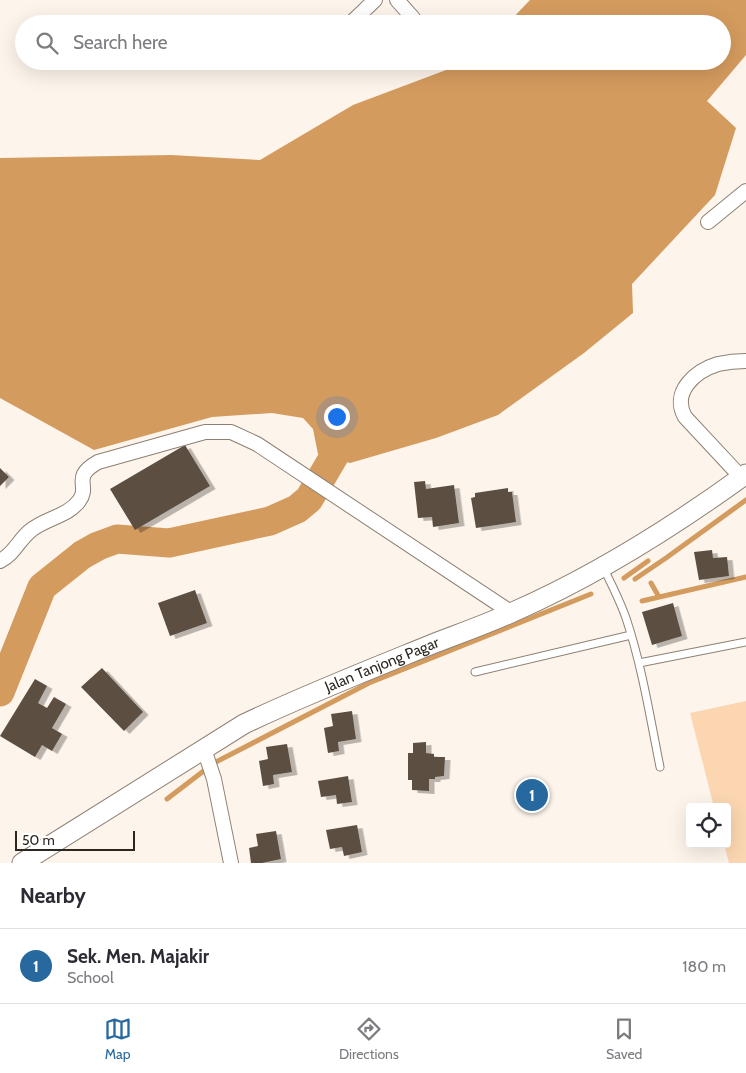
<!DOCTYPE html>
<style>
body{margin:0;font-family:Cabin,sans-serif;background:#f7f7f7;color:#2b2b33}
.controls{position:absolute;right:15px;bottom:15px;display:grid;overflow:hidden;border-radius:5px;box-shadow:0 5px 20px #0002}
.controls button{width:45px;height:45px;display:grid;place-items:center;padding:0;border:0;border-bottom:1px solid #e1e1e2;background:#fff;color:#2b2b33;font:25px sans-serif}
.scale{position:absolute;left:15px;bottom:12px;width:120px;box-sizing:border-box;padding-left:5px;border:2px solid #2b2620;border-top:0;font-size:14px;line-height:18px;white-space:nowrap;color:#2b2620;-webkit-text-stroke:4px #fff;paint-order:stroke}
.you{position:absolute;left:336px;top:416px;width:18px;height:18px;margin:-12px;border:4px solid #fff;border-radius:50%;background:#1a73e8;box-shadow:0 0 0 8px #1a73e833}
.badge{display:grid;place-items:center;width:32px;height:32px;border-radius:50%;background:#27699f;color:#fff;font-size:16px;font-weight:700}
.pin{position:absolute;translate:-50% -50%;border:2px solid #fff;box-shadow:0 1px 5px #0006}
.list{margin:0;padding:0;list-style:none}
h2{display:flex;justify-content:space-between;align-items:center;height:65px;margin:0;padding:0 20px;font-size:21px}
h2 small{font-size:16px;font-weight:400;color:#7c7c81}
.list li{display:grid;grid-template-columns:32px 1fr auto;gap:15px;align-items:center;box-sizing:border-box;height:75px;padding:0 20px;border-top:1px solid #e1e1e2}
.list b{display:block;font-size:19px;white-space:nowrap}
.list p{margin:0;font-size:16px;white-space:nowrap;color:#7c7c81}
.list em{font-size:16px;font-style:normal;color:#7c7c81}
.icon{flex:none;width:28px;height:28px;fill:none;stroke:currentColor;stroke-width:2;stroke-linecap:round;stroke-linejoin:round}
.map{position:relative;flex:none;width:746px;height:863px;overflow:hidden}
.search{position:absolute;background:#fff;box-shadow:0 5px 20px #0002;left:15px;right:15px;top:15px;height:55px;display:flex;align-items:center;gap:12px;box-sizing:border-box;padding:0 18px;border-radius:28px;color:#7c7c81;font-size:19px}
.sheet{height:140px;background:#fff}
nav{display:flex;justify-content:space-around;align-items:center;box-sizing:border-box;height:70px;border-top:1px solid #e1e1e2;background:#fff;font-size:14px;color:#7c7c81}
nav a{display:grid;justify-items:center;gap:2px}
nav .on{color:#27699f}
.map>svg:first-child{display:block}
.green{fill:#fbd6b1}
.water{fill:#d49b5e}
.lines{fill:none;stroke-linecap:round;stroke-linejoin:round}
.stream{stroke:#d49b5e;stroke-width:5}
.river{stroke:#d49b5e;stroke-width:29}
.building{fill:#5b4f42;filter:url(#shadow)}
.service-casing{stroke:#8d8073;stroke-width:9}
.minor-casing{stroke:#8d8073;stroke-width:16}
.secondary-casing{stroke:#8d8073;stroke-width:21}
.service{stroke:#fff;stroke-width:7}
.minor{stroke:#fff;stroke-width:14}
.secondary{stroke:#fff;stroke-width:19}
.labels{text-anchor:middle;stroke-width:5;stroke-linejoin:round;paint-order:stroke}
.street-label{font-size:15px;fill:#2b2620;stroke:#fff}
</style>
<div class="map">
<svg width="746" height="863" viewBox="0 0 746 863">
<defs>
<filter id="shadow"><feDropShadow dx="5.5" dy="3" stdDeviation="0" flood-color="#0004"/></filter>
</defs>
<rect width="100%" height="100%" fill="#fdf4eb"/>
<!-- green -->
<path class="green" d="M746,701V863H729L724,844H727V807H714L690,713Z"/>
<!-- water -->
<path class="water" d="M530,0H746V55L707,101L736,128L715,195L632,284L633,313L584,353L498,415L436,438L350,463L318,454L313,429L303,418L272,413L212,417L94,450L0,398V158L171,155L260,160L353,105L470,61H722V24H507Z"/>
<g class="lines">
<!-- stream -->
<path class="stream" d="M624,578L648,561
M635,579L666,558L746,500
M651,583L659,597
M642,601L746,577
M167,799L214,763L369,683L591,594"/>
<!-- river -->
<path class="river" d="M0,692L42,587L82,555L98,546L117,539L169,543L270,521L297,509L309,499L340,446L339,421"/>
</g>
<!-- building -->
<path class="building" d="M185,445L210,486L135,530L110,489Z
M0,468L9,477L0,486Z
M425,481L426,489L454,485L459,523L433,527L432,517L418,518L414,482Z
M508,488V492H512L516,522L476,528L471,498L475,497V493Z
M712,550L713,558L727,557L729,576L699,580L694,552Z
M195,590L207,623L170,636L158,603Z
M673,603L682,636L652,645L642,612Z
M102,668L143,712L124,731L81,687Z
M35,679L47,686L38,703L47,708L54,697L66,704L52,728L62,734L52,751L42,745L35,757L0,736Z
M352,711L356,739L338,742L339,751L328,753L324,728L333,726L331,714Z
M426,742V753L434,754V757H445L444,776L435,777V779H429V791L412,790V780H408V753H413V743Z
M287,744L292,772L273,775L274,784L263,786L259,761L268,759L266,747Z
M348,776L352,802L337,804L336,795L321,797L318,781Z
M357,825L362,852L344,856L342,847L330,849L326,830Z
M276,831L281,859L262,863H251L249,848L258,846L256,834Z"/>
<g class="lines">
<!-- service casing -->
<g class="service-casing">
<path id="service" d="M604,569C612,585 620,601 626,618C642,666 650,717 660,767
M639,663L746,642
M475,672L631,635"/>
</g>
<!-- minor casing -->
<g class="minor-casing">
<path id="minor" d="M397,0L413,18
M350,24L375,0
M708,222L746,191
M741,477L685,417C671,392 695,371 718,364C727,362 736,361 746,361
M0,561C14,554 18,541 30,531C45,518 67,517 79,501C91,485 70,478 98,462L205,432H231L257,444L512,613
M204,749L214,779L231,863"/>
</g>
<!-- secondary casing -->
<g class="secondary-casing">
<g id="secondary">
<path id="s1" d="M22,863L244,724C307,694 371,669 435,643C461,633 487,624 513,612C595,576 673,527 746,474"/>
</g>
</g>
<!-- service -->
<use href="#service" class="service"/>
<!-- minor -->
<use href="#minor" class="minor"/>
<!-- secondary -->
<use href="#secondary" class="secondary"/>
</g>
<g class="labels">
<!-- street labels -->
<g class="street-label">
<text dy="5" stroke="none"><textPath href="#s1" startOffset="412">Jalan Tanjong Pagar</textPath></text>
</g>
</g>
</svg>
<div class="controls">
<button><svg class="icon" aria-label="locate" viewBox="0 0 24 24"><circle cx="12" cy="12" r="6"/><path d="M12 2v4M12 18v4M2 12h4M18 12h4"/></svg></button>
</div>
<div class="scale">50 m</div>
<div class="you"></div>
<div class="pin badge" style="left:532px;top:795px">1</div>
<div class="search"><svg class="icon" aria-label="search" viewBox="0 0 24 24"><circle cx="10" cy="10" r="6"/><path d="M15 15l6 6"/></svg>Search here</div>
</div>
<section class="sheet">
<h2>Nearby<small></small></h2>
<ul class="list">
<li><span class="badge">1</span><div><b>Sek. Men. Majakir</b><p>School</p></div><em>180 m</em></li>
</ul>
</section>
<nav>
<a class="on"><svg class="icon" aria-label="map" viewBox="0 0 24 24"><path d="M3 6l6-2 6 2 6-2v14l-6 2-6-2-6 2zM9 4v14M15 6v14"/></svg>Map</a>
<a><svg class="icon" aria-label="directions" viewBox="0 0 24 24"><path d="M12 3l9 9-9 9-9-9zM9 14v-3h6M13 9l2 2-2 2"/></svg>Directions</a>
<a><svg class="icon" aria-label="saved" viewBox="0 0 24 24"><path d="M7 4h10v16l-5-4-5 4z"/></svg>Saved</a>
</nav>
